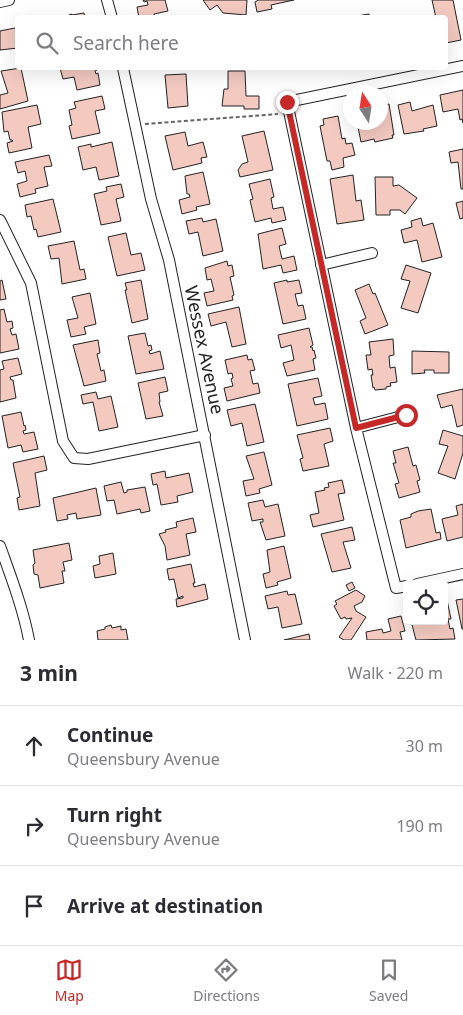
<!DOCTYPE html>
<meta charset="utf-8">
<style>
body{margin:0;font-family:"Noto Sans",sans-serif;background:#f2f2f3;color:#2b2b33}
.controls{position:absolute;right:15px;bottom:15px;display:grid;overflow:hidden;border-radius:5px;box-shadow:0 5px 20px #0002}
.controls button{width:45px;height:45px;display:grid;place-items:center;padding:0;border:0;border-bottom:1px solid #e1e1e2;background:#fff;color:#2b2b33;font:25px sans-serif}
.compass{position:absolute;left:343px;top:85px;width:45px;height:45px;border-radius:50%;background:#fff;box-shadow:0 5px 20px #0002;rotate:348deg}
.stop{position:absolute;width:15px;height:15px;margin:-11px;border:4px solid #c62828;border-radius:50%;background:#fff}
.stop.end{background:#c62828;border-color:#fff;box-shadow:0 1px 5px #0008}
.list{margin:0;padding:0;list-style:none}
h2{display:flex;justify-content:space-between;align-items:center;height:65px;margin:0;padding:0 20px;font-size:21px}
h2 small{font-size:16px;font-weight:400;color:#7c7c81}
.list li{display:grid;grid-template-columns:32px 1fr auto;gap:15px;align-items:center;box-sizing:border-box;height:80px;padding:0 20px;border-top:1px solid #e1e1e2}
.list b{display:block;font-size:19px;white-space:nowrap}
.list p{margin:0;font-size:16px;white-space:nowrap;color:#7c7c81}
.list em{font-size:16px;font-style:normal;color:#7c7c81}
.icon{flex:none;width:28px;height:28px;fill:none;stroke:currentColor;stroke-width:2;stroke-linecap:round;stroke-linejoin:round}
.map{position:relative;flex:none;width:463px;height:640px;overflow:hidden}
.search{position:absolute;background:#fff;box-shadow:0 5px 20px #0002;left:15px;right:15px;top:15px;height:55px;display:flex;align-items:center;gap:12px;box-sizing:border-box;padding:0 18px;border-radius:5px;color:#7c7c81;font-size:19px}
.sheet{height:305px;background:#fff}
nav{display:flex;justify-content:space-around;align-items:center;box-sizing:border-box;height:70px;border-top:1px solid #e1e1e2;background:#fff;font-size:14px;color:#7c7c81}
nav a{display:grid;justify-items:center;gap:2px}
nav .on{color:#c62828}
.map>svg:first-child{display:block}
.building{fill:#f3c9c0;stroke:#222}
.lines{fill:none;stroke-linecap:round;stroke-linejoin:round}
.minor-casing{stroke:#222;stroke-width:12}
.path{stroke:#646464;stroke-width:2;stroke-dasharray:4 2.5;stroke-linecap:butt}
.minor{stroke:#fff;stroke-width:10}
.route{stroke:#c62828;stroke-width:6}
.labels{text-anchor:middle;stroke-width:4;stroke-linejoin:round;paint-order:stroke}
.street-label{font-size:18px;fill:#222;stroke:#fff}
</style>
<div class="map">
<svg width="463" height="640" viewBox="0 0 463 640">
<rect width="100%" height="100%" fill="#fff"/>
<!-- building -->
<path class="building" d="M143,0H165L168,11L154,14L155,18H139L137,7L148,5L147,1L144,2Z
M203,0H247L246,15L223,13L217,5L210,10Z
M258,0H294L271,5L272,9L257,12L255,2Z
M432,0H453L461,40L446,43V18H436Z
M84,13L85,18H61L72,14V15Z
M369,14L370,18H357V16Z
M15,28L18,32V48L0,50V31Z
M21,68L28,101L0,109V95L8,93L1,71Z
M60,68H97V70L95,71L96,74L98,73L100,85L77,90L74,77L63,79Z
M228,71H245L246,96H259V109H244V106H222L224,89H228Z
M186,74L188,106L168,108L165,75Z
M463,90V123L462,119L460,120L458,109L443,112L440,95Z
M102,96L105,109L95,111L100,133L72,139L69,126L72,125L69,110L76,108L74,102Z
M410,102L412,111L433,105L437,126L423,129L424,131L404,134L398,105Z
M389,104L394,135H392L393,138L375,142L374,139L361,142L357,122H380V106Z
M37,105L41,124L28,127L32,148L9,153L7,143L13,141L12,140H10L8,131L4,132L2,112Z
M338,116L342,139L345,138L346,144L352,143L355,155L343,158L344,167L332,170L330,161H327L320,126L324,125L323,119Z
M264,131L273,170L240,177L238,170L242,164L248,162L242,136Z
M185,132L188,146L203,142L207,157L201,158L202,163L173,170L165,136Z
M112,142L119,176L99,180L96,167L83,170L78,147L91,144V147Z
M463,149V189H461L458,162L451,163L449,152Z
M49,155L52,166L44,167L48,186L35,189L36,193L20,197L17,184L27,181L25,171L18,173L15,162Z
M203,172L210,204L196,207L197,210L182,214L179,200L190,197L189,194H187L185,176Z
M353,175L356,201L361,200L364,220L337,224L330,179Z
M375,177H393V186L399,185L417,198L405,214L400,210H390V215H376Z
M270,179L274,197L271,198L273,209L283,207L286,220L272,223L271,218L255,222L250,200L253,199L249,184Z
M121,184L124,197L116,199L121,221L101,225L94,194L107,191L106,187Z
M53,199L61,232L38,237L36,229L34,230L31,216L27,217L25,205Z
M463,201V218L460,219L456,203Z
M202,218L203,222L216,219L223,251L203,256L198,232L189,234L186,221Z
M421,218L423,226L433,223L442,257L422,262L417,240L404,243L401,230L412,227L411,221Z
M282,228L286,244L279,246L282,259L294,256L297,270L283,273L281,265L263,269L258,234Z
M126,233L131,255L141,253L145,270L117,276L108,237Z
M74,241L80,270L84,269L86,279L62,284L59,258L51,259L48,246Z
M227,261L228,266L232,265L234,276L230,277L234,295L232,296L233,300L207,306L204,293L214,291L211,279L207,280L205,268Z
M406,265L431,273L418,313L401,308L410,281L401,279Z
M2,280L6,299L0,300V281Z
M141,280L148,319L132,323L125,290H127L125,283Z
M287,280V282L299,280L302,293L295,294L298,306L303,305L306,319L283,324L274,283Z
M369,284L373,294L375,293L388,325L365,334L360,321L366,318L355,290Z
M90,293L96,324L84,327L86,334L71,337L67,320L78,318L72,297Z
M239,307L246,344L232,347L226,322L211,326L208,314Z
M4,309L7,322L12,321L13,328L10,329L12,335L16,334L19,349L0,353V310Z
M309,328L313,345L310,347H312L313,351L314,350L316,358L313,359L315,370L287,376L283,363L294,360L291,345L281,348L278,335Z
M145,333L148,346L151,345L152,350L149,351L150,354L160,351L164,369L136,374L128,336Z
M393,339L394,355L389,356L390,368L395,367L397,382L390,383L391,386L386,387V389L375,390L374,387L373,388L371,375H373L372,369L368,370L366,355H371L369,342Z
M98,340L100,353L97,354L101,371L104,370L106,381L84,386L73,345Z
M412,351L449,352V373H434V370H424L425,373L412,374Z
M247,355L248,360L252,359L255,370L250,371L253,384L258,383L260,393L227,401L224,388L233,386L231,379L233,378L232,373L228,374L225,360Z
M18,358L22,374L10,377L11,380H13L16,398L0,402V370L4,369L2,361Z
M165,377L168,391L159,393L160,402H159L163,416L146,419L138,383Z
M318,378L322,396L313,398L315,405L325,403L328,419L297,426L288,384Z
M463,389V425L457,427L452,405L441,408L437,395Z
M96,392L98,399L111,396L118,427L99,431L93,402L83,404L81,395Z
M255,404L264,442L247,446L242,423L231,426L227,410Z
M21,412L24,426L25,425L26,430L23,431L24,434L34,432L38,449L23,452L21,445L8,448L2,416Z
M330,428L333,441L324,444L329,466L303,471L300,459L303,458L297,435Z
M443,430L463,436V453L455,479L438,473L448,446L439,444Z
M408,447L413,466L416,465L420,480L417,481L420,492L399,498L395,484L399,483L393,463H396L393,451Z
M264,452L272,485L259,489L260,493L246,496L243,481L254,479L246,456Z
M44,456L47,470L35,473L40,506L19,510L17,498L20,497L13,463Z
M165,471L166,478L189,473L193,492L177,496L178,502L161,505L157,484L153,485L151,474Z
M342,480L345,493L338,494L344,520L313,527L310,515L319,513L315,492L325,490L324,488L329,487L328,483Z
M121,482L124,493L127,492V490L145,487L150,511L141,513L140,509L117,514L114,500L107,501L104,486Z
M96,488L101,515L77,519L76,513L67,515L68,519L57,521L53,498Z
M263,500L265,507L278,504L285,536L266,540L260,522H263V519L252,521L248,503Z
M463,504V537L447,541L442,519L458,515L456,506Z
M431,509L436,533L440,532L441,539L406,548L400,520L411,517V514L418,511Z
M193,518L196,532L186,534L190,555L167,560L165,546L159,534L166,532L165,530L177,527L176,522Z
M352,527L355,540L343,542L351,568L332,572L321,534Z
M69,543L72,560L63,562L65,571H62L64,583L40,588L38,575L34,574L33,565L35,563L33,550Z
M284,546L291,578L277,582L278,585L266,588L263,574L270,572L267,550Z
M113,553L116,574L95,578L93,566L100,564L99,556Z
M191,564L195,583H193L194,587L205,584L208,599L177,607L176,599L183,598V596L178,598L174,579L169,580L167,569Z
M352,582L355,588L349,591L346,585Z
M356,590L365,596L362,602L354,606L356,611L366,617L351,640H344L339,637L352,618L346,619L345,617L341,619L334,606L337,604L335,601Z
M287,591L288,595L295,594L302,624L282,628L278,607L268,609L265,596Z
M463,599V629H462L456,600Z
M447,600L451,619H448L450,629L453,628L455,639L416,640L411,621H444V601Z
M401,616L405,631L400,632L402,640H367L366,632L382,629L383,633L391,631L388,619Z
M111,625L112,628L121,626V630L126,629L128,640H98L97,631L105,629V627Z
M309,634L310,640H284Z"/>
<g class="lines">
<!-- minor casing -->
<g class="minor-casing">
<path id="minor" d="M107,0L112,18
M0,2L9,0
M123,68L151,199L169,260L245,640
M0,220L31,283L63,441L74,458L88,459L205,435
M321,265L372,253
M356,428L406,415
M0,546C11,577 23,608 29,640
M417,584L463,574
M407,586L396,588L356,428L287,102L463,66"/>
</g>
<!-- path -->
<path class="path" d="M145,124L278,114"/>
<!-- minor -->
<use href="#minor" class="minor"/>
</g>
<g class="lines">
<!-- route -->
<path class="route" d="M287,102L356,428L406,415"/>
</g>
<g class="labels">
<!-- street labels -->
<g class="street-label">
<text transform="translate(204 350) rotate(78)" y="6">Wessex Avenue</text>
</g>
</g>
</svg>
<div class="controls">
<button><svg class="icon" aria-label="locate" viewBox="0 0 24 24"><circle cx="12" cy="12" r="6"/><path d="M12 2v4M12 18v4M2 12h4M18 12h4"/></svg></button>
</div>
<svg class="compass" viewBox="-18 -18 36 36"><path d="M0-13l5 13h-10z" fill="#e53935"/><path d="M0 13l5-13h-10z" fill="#7c7c81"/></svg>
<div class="stop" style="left:406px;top:415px"></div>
<div class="stop end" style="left:287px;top:102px"></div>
<div class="search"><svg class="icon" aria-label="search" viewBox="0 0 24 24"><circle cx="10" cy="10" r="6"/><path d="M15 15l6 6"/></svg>Search here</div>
</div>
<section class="sheet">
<h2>3 min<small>Walk · 220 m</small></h2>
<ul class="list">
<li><svg class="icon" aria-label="ahead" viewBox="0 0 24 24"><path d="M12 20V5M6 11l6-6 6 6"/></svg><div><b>Continue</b><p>Queensbury Avenue</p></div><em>30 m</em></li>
<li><svg class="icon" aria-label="right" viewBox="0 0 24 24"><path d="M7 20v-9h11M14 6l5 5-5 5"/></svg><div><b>Turn right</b><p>Queensbury Avenue</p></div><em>190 m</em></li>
<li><svg class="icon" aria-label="arrive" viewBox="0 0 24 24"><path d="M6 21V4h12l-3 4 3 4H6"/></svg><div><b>Arrive at destination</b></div></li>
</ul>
</section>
<nav>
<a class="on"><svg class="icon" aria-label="map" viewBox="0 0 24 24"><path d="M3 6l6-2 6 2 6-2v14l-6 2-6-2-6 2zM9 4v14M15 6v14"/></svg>Map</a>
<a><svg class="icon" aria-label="directions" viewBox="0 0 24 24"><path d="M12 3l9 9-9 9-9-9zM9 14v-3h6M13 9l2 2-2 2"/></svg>Directions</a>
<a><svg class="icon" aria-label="saved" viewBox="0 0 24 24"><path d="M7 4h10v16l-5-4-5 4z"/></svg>Saved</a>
</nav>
